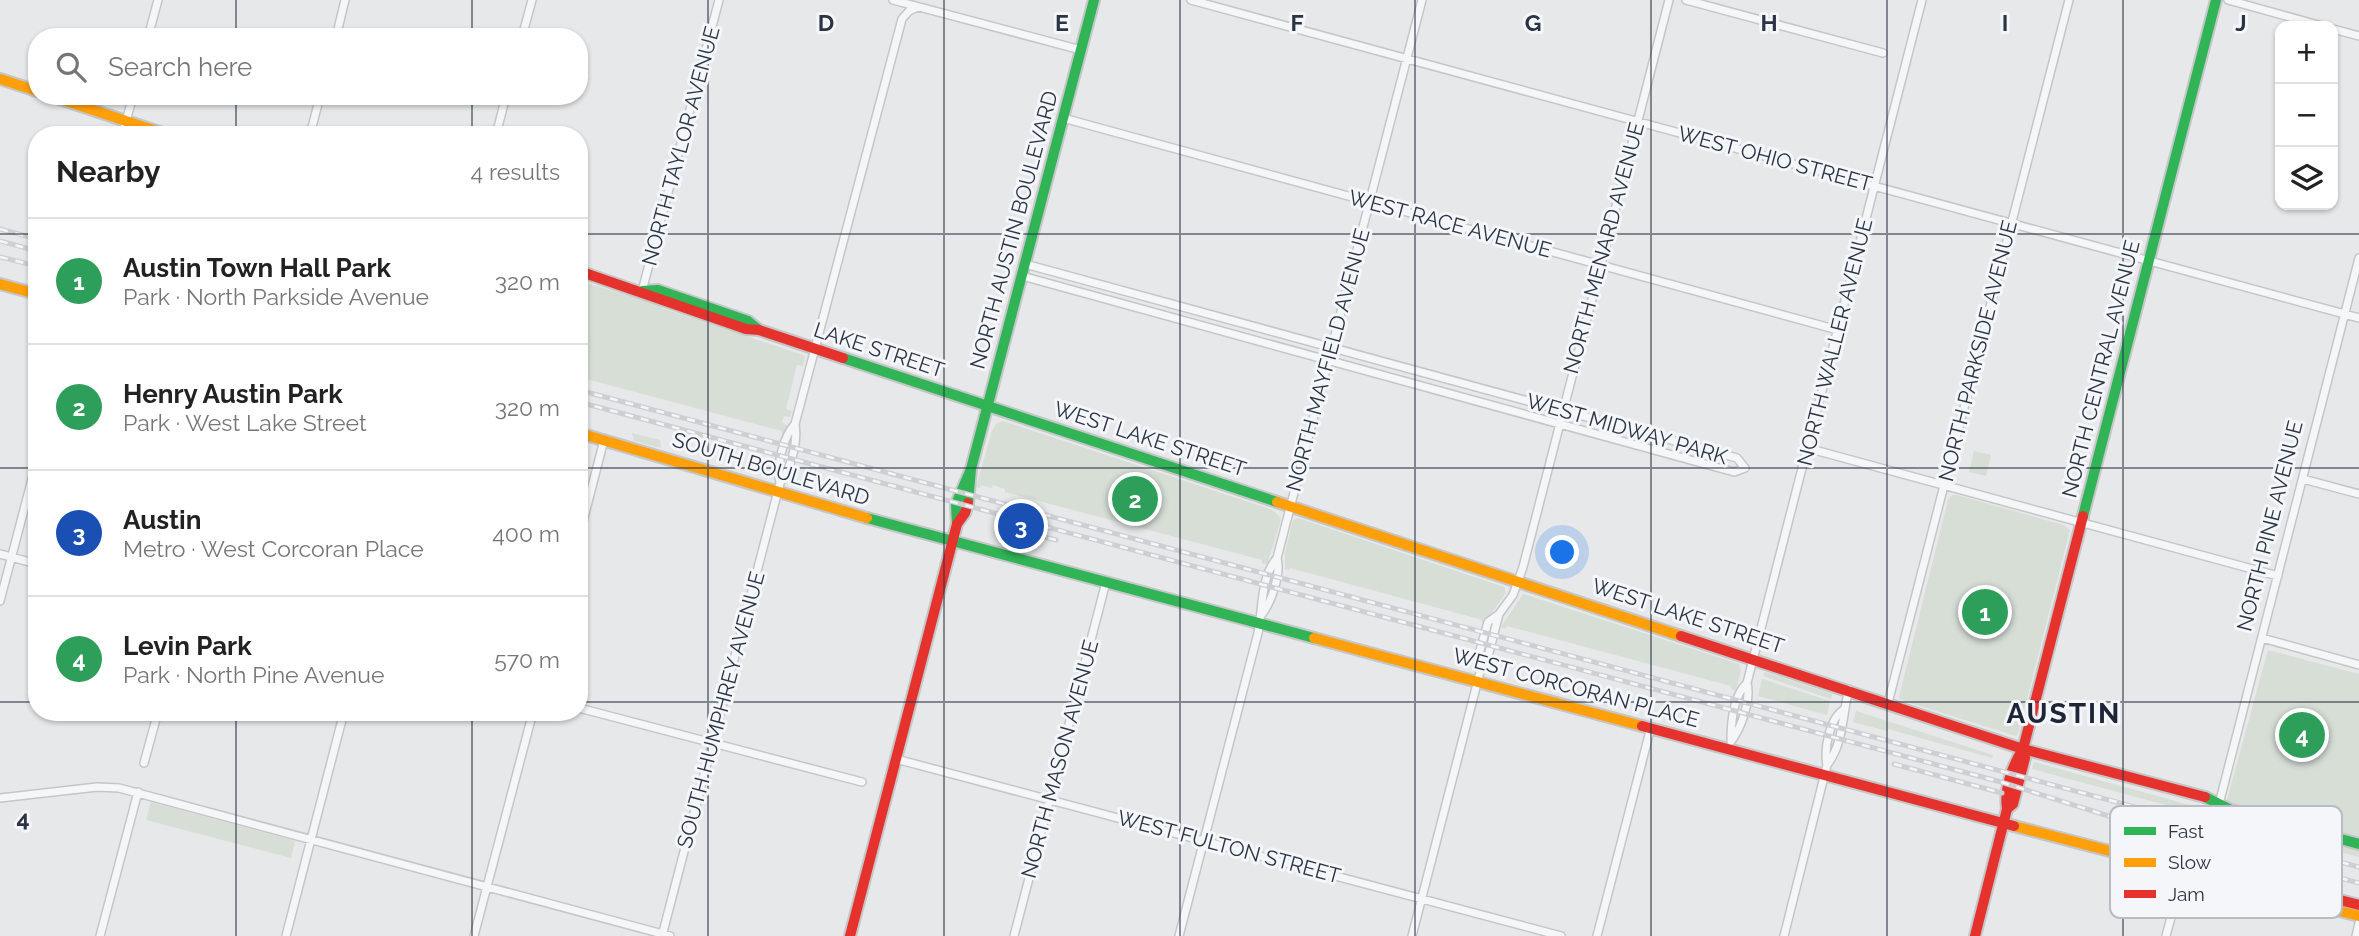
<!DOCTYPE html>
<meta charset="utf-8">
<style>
body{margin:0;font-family:Raleway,sans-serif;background:#f2f2f2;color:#222}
.controls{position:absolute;right:21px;top:21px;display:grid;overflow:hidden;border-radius:14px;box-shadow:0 2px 5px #0004}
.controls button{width:63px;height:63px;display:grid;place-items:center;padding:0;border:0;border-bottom:2px solid #e0e0e0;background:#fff;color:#222;font:35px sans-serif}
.you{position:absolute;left:1563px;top:553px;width:24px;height:24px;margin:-18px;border:5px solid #fff;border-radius:50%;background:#1a73e8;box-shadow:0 0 0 10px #1a73e833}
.badge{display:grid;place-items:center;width:46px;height:46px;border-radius:50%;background:#111827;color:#fff;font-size:23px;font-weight:700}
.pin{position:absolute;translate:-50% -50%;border:4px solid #fff;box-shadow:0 2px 7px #0006}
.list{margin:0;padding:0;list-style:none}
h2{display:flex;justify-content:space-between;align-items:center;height:91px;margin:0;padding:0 28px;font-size:30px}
h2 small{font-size:23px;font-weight:400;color:#767676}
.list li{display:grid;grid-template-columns:46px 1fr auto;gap:21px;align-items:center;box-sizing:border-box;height:126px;padding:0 28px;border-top:2px solid #e0e0e0}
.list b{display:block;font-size:26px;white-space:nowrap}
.list p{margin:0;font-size:23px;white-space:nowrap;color:#767676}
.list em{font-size:23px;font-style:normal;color:#767676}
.icon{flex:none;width:38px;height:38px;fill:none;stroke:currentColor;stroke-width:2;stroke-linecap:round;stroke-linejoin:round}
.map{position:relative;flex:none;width:2359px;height:936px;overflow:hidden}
.search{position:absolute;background:#fff;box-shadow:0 2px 5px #0004;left:28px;top:28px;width:560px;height:77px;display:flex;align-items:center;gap:18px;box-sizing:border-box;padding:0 24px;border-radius:28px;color:#767676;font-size:26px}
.panel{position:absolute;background:#fff;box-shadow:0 2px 5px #0004;left:28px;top:126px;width:560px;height:595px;border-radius:28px}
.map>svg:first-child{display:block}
.green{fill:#d6ded6}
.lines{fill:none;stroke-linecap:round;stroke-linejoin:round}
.street-casing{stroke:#c4c6c8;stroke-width:10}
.fast-casing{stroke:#c4c6c8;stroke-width:14}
.slow-casing{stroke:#c4c6c8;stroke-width:14}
.jam-casing{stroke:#c4c6c8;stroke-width:14}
.street{stroke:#f5f6f7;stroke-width:7}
.fast{stroke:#30b455;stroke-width:10}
.slow{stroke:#ff9f0a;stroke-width:10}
.jam{stroke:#e5322d;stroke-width:10}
.rail-casing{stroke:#cecfd2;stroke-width:5}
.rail{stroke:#f4f6f9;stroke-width:2.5;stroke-dasharray:8;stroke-linecap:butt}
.grid{fill:none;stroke:#2b3445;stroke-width:2;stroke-opacity:0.55}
.labels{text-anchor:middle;stroke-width:6;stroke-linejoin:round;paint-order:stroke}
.street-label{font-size:21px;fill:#2b3445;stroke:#f4f6f9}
.district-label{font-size:28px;font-weight:bold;letter-spacing:2px;fill:#1d2536;stroke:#f4f6f9}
.key{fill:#f4f6f9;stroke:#b8bcc3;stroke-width:2}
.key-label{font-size:19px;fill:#2b3445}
.grid-label{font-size:23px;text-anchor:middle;font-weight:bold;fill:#2b3445;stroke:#f4f6f9;stroke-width:6;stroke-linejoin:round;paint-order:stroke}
</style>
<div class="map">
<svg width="2359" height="936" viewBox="0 0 2359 936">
<rect width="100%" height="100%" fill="#e6e8ea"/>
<!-- green -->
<path class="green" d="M579,281L655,303L662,308L803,355L805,357L803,366L797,365L786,409L792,411L790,417L784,416L782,422L788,426L786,435L782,434V431L579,377Z
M1003,421L1273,510L1281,519L1267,565L1262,563V560L1005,492V489L993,485L992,488L981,485L980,488L976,487L992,431L996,424Z
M632,433L660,440L661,448L634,441Z
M1974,451L1991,455L1986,476L1969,472Z
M1952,495H1957L2063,525L2070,530L2019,731L2016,736L1901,700L1899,697L1948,500Z
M1298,518L1504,587L1506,593L1484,623L1479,619L1290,568L1289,570L1285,569V552L1293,520Z
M1523,594L1739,664L1741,671L1736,690L1731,689V686L1507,626L1506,629L1501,627Z
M2268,650L2359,674V840L2228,805L2226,803Z
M1765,672L1832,694L1831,699L1763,676Z
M1762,679L1830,701L1827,715L1758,696Z
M1856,711L1993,755L1992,758L1888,729L1887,731L1853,722Z
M2034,762L2204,809L2203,815L2032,769Z
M151,802L295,841L291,858L146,820Z
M2231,816L2359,851V857L2229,822Z"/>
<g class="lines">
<!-- street casing -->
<g class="street-casing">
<path id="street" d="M893,0L1081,50
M1191,0L2359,318
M1686,0L1883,53
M2228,0L2322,26
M2333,29L2359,36
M148,37L158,0
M336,37L345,0
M522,37L532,0
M1063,118L1838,330
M122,135L133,96
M310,135L320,96
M496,135L506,96
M1022,276L1734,472L1745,468L1737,458L1025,264
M642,291L719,0
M1807,448L2278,576
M2303,479L2359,494
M780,483C776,466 783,437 795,424
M579,537L604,440
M0,554L37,564
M0,601L37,460
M1262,614C1272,601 1281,574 1277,558
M2262,638L2359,665
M1480,672L1477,661L1488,622L1499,614L1513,595L1523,567L1669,0
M1888,703L2069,0
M579,708L862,782
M1732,740C1742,726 1751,700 1747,683L1922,0
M1731,741C1731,723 1733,696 1747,683
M896,759L1561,936
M144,763L158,712
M1827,765C1844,743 1842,714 1849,689
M0,798L97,787L119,788L670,936
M2219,804L2359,258
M100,936L138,792
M286,936L344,712
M474,936L533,712
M662,936L780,483C791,469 798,442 795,424L902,19L909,11L918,7
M1014,936L1106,582
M1179,936L1258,633C1263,609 1260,578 1277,558L1422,0
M1412,936L1480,672L1486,664L1499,614
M1597,936L1651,727
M1784,936L1827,765C1824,749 1829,720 1843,710
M2166,936L2181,880L2189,873
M2356,936L2359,923"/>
</g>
<!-- fast casing -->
<g class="fast-casing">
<path id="fast" d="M642,291L658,290L748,321L759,330
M843,358L1277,502
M968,503L971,469L1094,0
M2083,516L2216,0
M867,518L1314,638
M957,524L956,504L971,469
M2205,797L2231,810L2359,844
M2198,865L2213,810L2219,804
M2191,871L2209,856L2221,812L2219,804"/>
</g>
<!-- slow casing -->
<g class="slow-casing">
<path id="slow" d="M0,79L37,91
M51,96L168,135
M0,284L37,294
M579,433L867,518
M1277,502L1681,636
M1314,638L1642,726
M2014,826L2359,916"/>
</g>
<!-- jam casing -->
<g class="jam-casing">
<path id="jam" d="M579,271L746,329L759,330L843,358
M1681,636L2023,749L2205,797
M1642,726L2014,826
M2007,809C2004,789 2012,766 2023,749
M2209,856L2223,866L2250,877
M2191,872L2207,871L2250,877L2359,905
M850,936L957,524L965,513L968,503
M1975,936L2007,809L2013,804L2025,758L2023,749L2083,516"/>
</g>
<!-- street -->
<use href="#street" class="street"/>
<!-- fast -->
<use href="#fast" class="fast"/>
<!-- slow -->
<use href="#slow" class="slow"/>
<!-- jam -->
<use href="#jam" class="jam"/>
<!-- rail casing -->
<g class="rail-casing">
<path id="rail" d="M0,229L37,239
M0,241L37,251
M0,257L37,266
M579,390L2359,867
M579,402L2001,782L2115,818L2359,883
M1002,526L1056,540
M1894,764L2002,793"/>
</g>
<!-- rail -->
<use href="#rail" class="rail"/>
</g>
<!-- grid -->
<path class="grid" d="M236,0V37M472,0V37M708,0V936M944,0V936M1180,0V936M1415,0V936M1651,0V936M1887,0V936M2123,0V936M236,96V135M472,96V135M0,234H37M579,234H2359M0,468H37M579,468H2359M0,702H37M579,702H2359M236,712V936M472,712V936"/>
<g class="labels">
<!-- street labels -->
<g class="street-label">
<text transform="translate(681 146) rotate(-75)" y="7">NORTH TAYLOR AVENUE</text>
<text transform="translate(1775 159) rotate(15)" y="7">WEST OHIO STREET</text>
<text transform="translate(1450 224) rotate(15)" y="7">WEST RACE AVENUE</text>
<text transform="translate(1014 230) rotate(-75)" y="7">NORTH AUSTIN BOULEVARD</text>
<text transform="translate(1604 248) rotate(-75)" y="7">NORTH MENARD AVENUE</text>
<text transform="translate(1835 342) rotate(-76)" y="7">NORTH WALLER AVENUE</text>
<text transform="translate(879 350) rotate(18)" y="7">LAKE STREET</text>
<text transform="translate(1978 351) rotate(-76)" y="7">NORTH PARKSIDE AVENUE</text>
<text transform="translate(1328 360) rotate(-75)" y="7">NORTH MAYFIELD AVENUE</text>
<text transform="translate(2101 369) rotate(-76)" y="7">NORTH CENTRAL AVENUE</text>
<text transform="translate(1627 429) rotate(16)" y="7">WEST MIDWAY PARK</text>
<text transform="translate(1150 439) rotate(18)" y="7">WEST LAKE STREET</text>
<text transform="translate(771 469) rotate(17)" y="7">SOUTH BOULEVARD</text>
<text transform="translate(2270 526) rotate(-76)" y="7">NORTH PINE AVENUE</text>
<text transform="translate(1688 616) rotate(18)" y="7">WEST LAKE STREET</text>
<text transform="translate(1576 688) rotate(15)" y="7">WEST CORCORAN PLACE</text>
<text transform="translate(721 710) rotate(-75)" y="7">SOUTH HUMPHREY AVENUE</text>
<text transform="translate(1060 759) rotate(-75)" y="7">NORTH MASON AVENUE</text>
<text transform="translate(1229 847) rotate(15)" y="7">WEST FULTON STREET</text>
</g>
<!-- district labels -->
<g class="district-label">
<text x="2064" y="723">AUSTIN</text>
</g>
</g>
<!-- legend -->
<rect x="2110" y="806" width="232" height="112" rx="10" class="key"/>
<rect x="2124" y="827" width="32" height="8" fill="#30b455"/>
<rect x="2124" y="858" width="32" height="9" fill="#ff9f0a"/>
<rect x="2124" y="890" width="32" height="8" fill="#e5322d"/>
<g class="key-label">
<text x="2168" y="838">Fast</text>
<text x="2168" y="869">Slow</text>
<text x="2168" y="901">Jam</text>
</g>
<g class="grid-label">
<text x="826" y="31">D</text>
<text x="1062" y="31">E</text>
<text x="1297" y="31">F</text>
<text x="1533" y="31">G</text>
<text x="1769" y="31">H</text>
<text x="2005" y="31">I</text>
<text x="2241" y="31">J</text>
<text x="23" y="827">4</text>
</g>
</svg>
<div class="controls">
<button>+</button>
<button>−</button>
<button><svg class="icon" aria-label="layers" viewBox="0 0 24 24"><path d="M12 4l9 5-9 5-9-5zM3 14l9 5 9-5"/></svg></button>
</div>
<div class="you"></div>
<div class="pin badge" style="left:1985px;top:612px;background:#2e9e5b">1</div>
<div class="pin badge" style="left:1135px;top:499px;background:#2e9e5b">2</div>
<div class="pin badge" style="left:1021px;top:526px;background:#1a4fb4">3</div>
<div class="pin badge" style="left:2302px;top:735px;background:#2e9e5b">4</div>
<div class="search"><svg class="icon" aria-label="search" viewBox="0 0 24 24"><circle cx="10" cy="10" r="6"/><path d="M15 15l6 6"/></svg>Search here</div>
<section class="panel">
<h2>Nearby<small>4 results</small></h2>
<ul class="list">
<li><span class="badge" style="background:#2e9e5b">1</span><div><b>Austin Town Hall Park</b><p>Park · North Parkside Avenue</p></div><em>320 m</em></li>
<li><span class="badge" style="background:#2e9e5b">2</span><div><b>Henry Austin Park</b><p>Park · West Lake Street</p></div><em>320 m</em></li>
<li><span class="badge" style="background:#1a4fb4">3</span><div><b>Austin</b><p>Metro · West Corcoran Place</p></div><em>400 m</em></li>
<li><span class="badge" style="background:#2e9e5b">4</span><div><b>Levin Park</b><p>Park · North Pine Avenue</p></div><em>570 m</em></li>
</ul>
</section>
</div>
